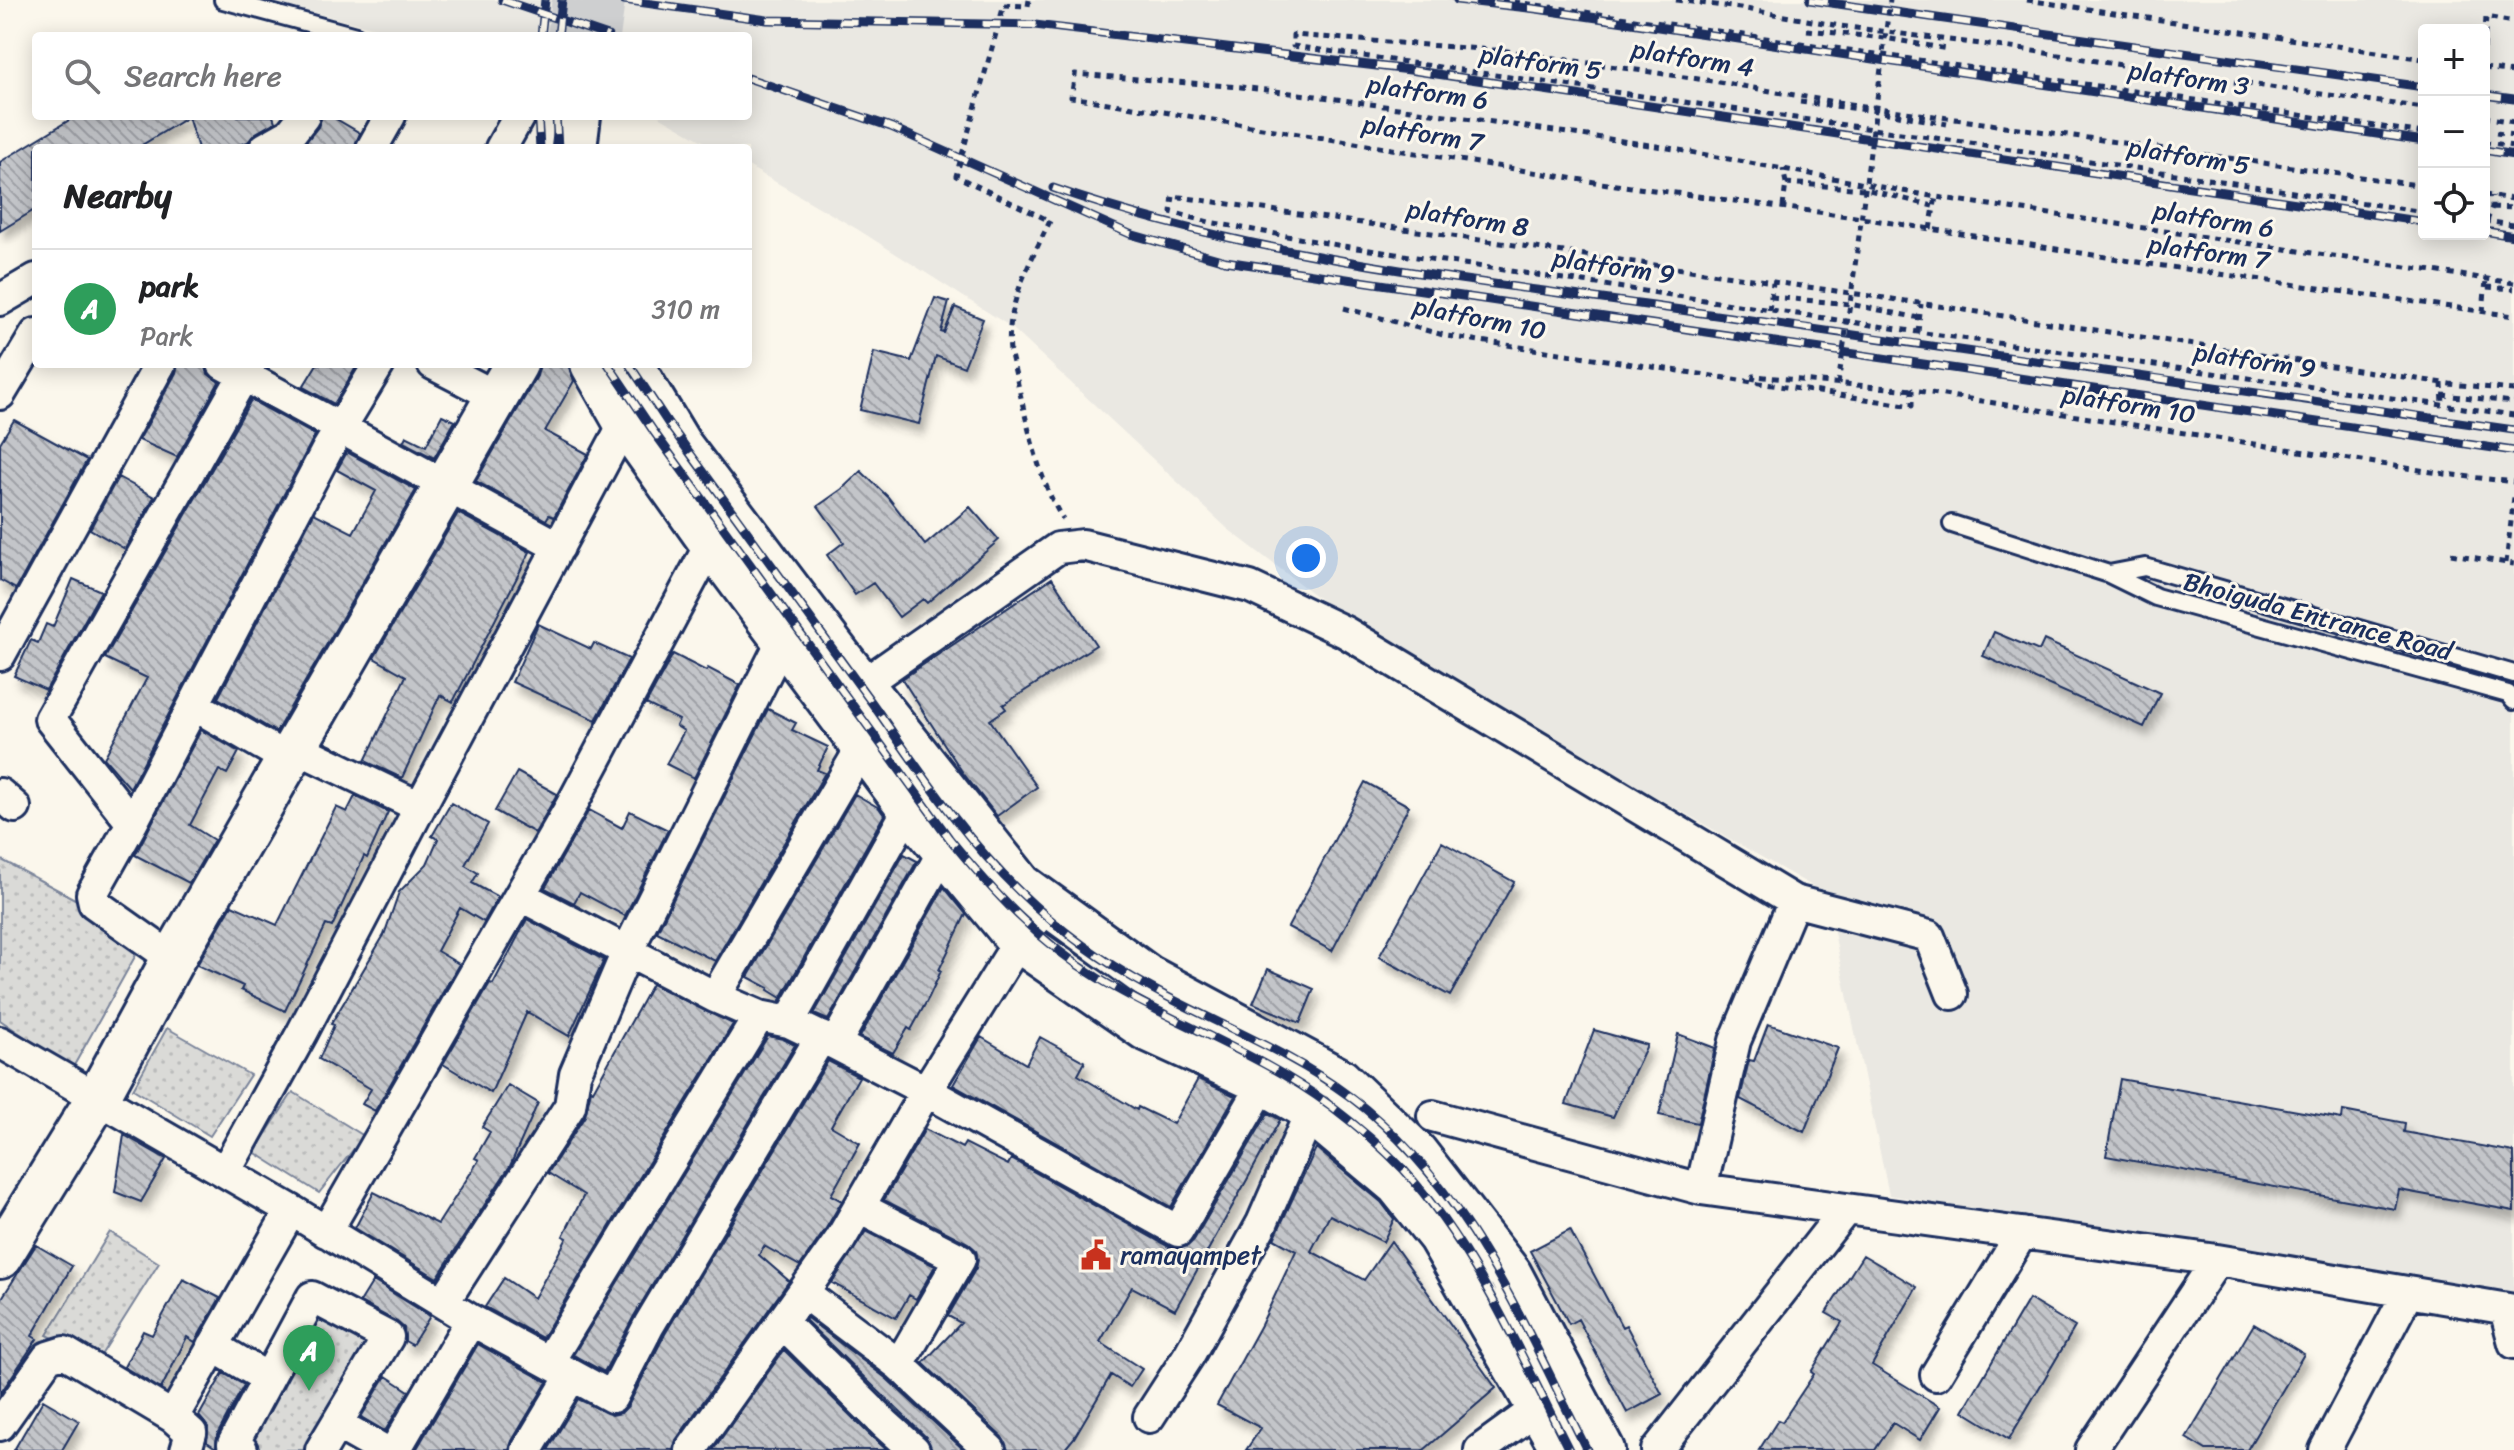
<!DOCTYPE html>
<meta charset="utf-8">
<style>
body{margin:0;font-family:Sriracha,sans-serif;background:#f2f2f2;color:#202124}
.controls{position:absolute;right:24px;top:24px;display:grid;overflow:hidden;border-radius:8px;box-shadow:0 4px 20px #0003}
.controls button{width:72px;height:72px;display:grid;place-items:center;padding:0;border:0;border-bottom:2px solid #e0e0e0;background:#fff;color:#202124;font:40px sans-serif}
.you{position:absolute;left:1306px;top:558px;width:28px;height:28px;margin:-20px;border:6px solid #fff;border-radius:50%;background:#1a73e8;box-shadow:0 0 0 12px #1a73e833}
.badge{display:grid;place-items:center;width:52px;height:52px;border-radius:50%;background:#ea580c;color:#fff;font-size:26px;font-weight:700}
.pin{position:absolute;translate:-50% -66px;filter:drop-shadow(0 2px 4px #0008)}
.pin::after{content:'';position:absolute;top:42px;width:28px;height:24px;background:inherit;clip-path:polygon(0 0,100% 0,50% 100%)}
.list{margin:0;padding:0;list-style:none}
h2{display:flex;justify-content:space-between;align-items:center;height:104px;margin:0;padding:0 32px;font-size:34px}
h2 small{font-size:26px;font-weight:400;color:#757577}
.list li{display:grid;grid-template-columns:52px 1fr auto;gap:24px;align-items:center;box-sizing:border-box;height:120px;padding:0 32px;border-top:2px solid #e0e0e0}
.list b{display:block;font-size:30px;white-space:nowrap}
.list p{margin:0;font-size:26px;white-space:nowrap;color:#757577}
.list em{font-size:26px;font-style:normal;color:#757577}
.icon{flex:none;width:44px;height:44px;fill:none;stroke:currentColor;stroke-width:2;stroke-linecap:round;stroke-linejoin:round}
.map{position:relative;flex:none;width:2514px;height:1450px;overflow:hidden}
.search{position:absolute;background:#fff;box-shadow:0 4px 20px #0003;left:32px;top:32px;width:720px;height:88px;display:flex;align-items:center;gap:20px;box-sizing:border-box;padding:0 28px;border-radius:8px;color:#757577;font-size:30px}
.panel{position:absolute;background:#fff;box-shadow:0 4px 20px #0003;left:32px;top:144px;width:720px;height:224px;border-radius:8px}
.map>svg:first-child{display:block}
.built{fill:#eae8e2;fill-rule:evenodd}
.green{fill:url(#green-dots);stroke:#7a849a;stroke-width:2}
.building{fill:url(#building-back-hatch);stroke:#1b2f5e;stroke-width:2;filter:url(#shadow)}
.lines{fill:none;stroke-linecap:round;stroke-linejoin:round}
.secondary-tunnel{stroke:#cecfd0;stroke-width:42;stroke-dasharray:42 21;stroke-linecap:butt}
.lane-casing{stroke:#1b2f5e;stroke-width:22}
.street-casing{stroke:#1b2f5e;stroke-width:36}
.secondary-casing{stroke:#1b2f5e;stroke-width:48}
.path{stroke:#1b2f5e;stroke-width:5;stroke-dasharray:6 6;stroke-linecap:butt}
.lane{stroke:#fbf7ec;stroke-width:16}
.street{stroke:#fbf7ec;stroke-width:30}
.secondary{stroke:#fbf7ec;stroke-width:42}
.rail-casing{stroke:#1b2f5e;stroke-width:9}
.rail{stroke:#fbf7ec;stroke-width:6;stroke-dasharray:18;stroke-linecap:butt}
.path-bridge{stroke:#1b2f5e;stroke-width:5;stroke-dasharray:6 6;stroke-linecap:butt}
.labels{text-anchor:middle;stroke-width:6;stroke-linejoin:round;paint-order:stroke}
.street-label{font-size:26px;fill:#1b2f5e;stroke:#fbf7ec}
.poi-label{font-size:26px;fill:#1b2f5e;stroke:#fbf7ec;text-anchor:start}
</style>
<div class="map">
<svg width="2514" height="1450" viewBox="0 0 2514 1450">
<defs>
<pattern id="green-dots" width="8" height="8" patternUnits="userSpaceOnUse" patternTransform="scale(2)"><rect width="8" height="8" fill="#dadad7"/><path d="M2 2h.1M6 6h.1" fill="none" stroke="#babbbb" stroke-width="1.8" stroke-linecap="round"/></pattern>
<pattern id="building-back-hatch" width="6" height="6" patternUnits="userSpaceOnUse" patternTransform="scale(2)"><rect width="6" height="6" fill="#c3c5c9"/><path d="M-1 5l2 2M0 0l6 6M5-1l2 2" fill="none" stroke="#9ea0a6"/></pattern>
<filter id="shadow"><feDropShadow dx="5" dy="9" stdDeviation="4" flood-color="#0004"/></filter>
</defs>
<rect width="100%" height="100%" fill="#fbf7ec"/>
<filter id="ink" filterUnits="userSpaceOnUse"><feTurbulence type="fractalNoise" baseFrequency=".0125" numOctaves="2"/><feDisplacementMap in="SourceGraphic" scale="16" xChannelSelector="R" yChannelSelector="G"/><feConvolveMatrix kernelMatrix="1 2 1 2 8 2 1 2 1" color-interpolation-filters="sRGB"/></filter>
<g filter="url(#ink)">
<!-- built -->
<path class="built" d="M263,0H2514V1299L1889,1195L1826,894L1350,622L1228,529L1011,327L857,229L748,166V148H715L659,116H748V36H407ZM2424,30H2484V234H2424Z"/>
<!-- green -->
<path class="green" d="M0,859L146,937L72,1069L0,1020Z
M167,1028L250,1075L210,1136L133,1089Z
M293,1092L364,1136L319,1193L254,1152Z
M110,1232L159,1263L98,1360L47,1335Z
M316,1304L381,1340L316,1450H251L240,1442Z"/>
<!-- building -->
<path class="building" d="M76,116H273L275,122L256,133L248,142L229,148H198L188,117L137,148H36V209L0,231V162Z
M322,116H331L360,133L354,148H301L318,127Z
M935,298L949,302L941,332L944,333L955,307L983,319L964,367L936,356L919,424L860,410L874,352L911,361Z
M178,364H205L208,374L219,382L177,457L139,440L176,373Z
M317,364H358L334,404L303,387Z
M540,364H568L574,381L545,431L588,454L554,517L549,515L546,520L476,481L537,376Z
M251,400L315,435L130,788L104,758L147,678L105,658Z
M442,415L455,421L434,458L403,442L406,436L426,446Z
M14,420L87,460L16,589L0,580V443Z
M347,452L416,490L276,732L218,698L314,513L353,533L376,491L337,470Z
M861,471L888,497L925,545L970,507L999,540L927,603L923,599L899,617L873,583L855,595L827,555L844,542L818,506L842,489Z
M118,477L154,497L125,549L90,529Z
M458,513L530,552L453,702L440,695L402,778L365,761L406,676L374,658Z
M1052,578L1096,645L1003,705L1006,709L990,720L1037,787L997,816L963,773L902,679Z
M73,579L101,591L46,690L14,676L31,640L38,643L46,624L53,627Z
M538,624L591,649L594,643L629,659L596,720L512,682Z
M1994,632L2039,651L2044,640L2160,693L2144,727L1983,656Z
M673,654L706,671L708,668L740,685L694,778L666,764L684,731L676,726L679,720L646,704Z
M768,709L796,723L792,730L828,747L817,770L825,773L715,961L657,932Z
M201,730L239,752L227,774L219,770L190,825L214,840L189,883L135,855Z
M517,772L557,794L535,833L495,811Z
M1365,782L1409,806L1332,951L1288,927Z
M855,794L879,808L884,815L779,1002L781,998L768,990L769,988L748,977Z
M355,796L388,812L367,858L364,856L332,927L326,925L285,1011L241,990L243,986L197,965L232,905L277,925L336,807L347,812Z
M451,803L488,824L465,865L478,873L472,883L498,897L484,922L460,908L437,951L459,964L375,1111L362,1104L371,1089L319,1059L334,1025L331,1024L384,935L399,892L427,864L438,839L432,836Z
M589,810L622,828L630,811L668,830L625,916L580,892L574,903L545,888Z
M1442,842L1514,882L1450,996L1379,957Z
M904,854L917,861L828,1020L814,1014Z
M944,887L966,914L939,970L941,971L929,997L911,1030L908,1028L893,1053L860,1037Z
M527,919L604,960L569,1036L527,1012L491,1093L443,1064L490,983L493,984Z
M1268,969L1314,989L1300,1023L1253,1003Z
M652,984L733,1024L542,1338L485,1307L504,1278L534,1298L567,1238L563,1236L584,1195L548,1173L585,1116L591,1090L593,1091Z
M1768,1024L1838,1048L1804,1132L1740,1099L1749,1060L1754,1061Z
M1594,1030L1647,1045L1613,1117L1566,1104Z
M1678,1034L1715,1048L1698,1123L1659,1115Z
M768,1036L783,1039L795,1045L634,1316L604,1372L573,1355Z
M981,1037L1026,1064L1040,1037L1085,1062L1078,1075L1137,1110L1138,1107L1173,1124L1198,1079L1235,1096L1171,1207L953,1085Z
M828,1061L859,1077L831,1126L860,1143L831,1195L842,1201L825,1230L800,1266L764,1246L759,1255L789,1281L676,1440L673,1450H548L578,1399L612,1415L621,1413L628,1406L665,1334Z
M2120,1079L2342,1119L2343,1111L2405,1123L2404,1132L2514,1152V1211L2399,1190L2395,1209L2106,1156Z
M508,1085L538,1103L510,1166L437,1278L355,1228L374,1192L438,1224L479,1160L475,1158L490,1132L482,1127Z
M1268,1113L1280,1120L1175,1310L1132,1287L1100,1342L1142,1369L1130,1387L1111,1375L1074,1438L1064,1450H1008L1002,1437L923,1363L961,1323L948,1316L976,1268L978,1260L976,1250L968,1243L884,1200L925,1129L962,1148L965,1143L1008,1165L1011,1159L1169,1247L1179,1249L1188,1246L1194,1240Z
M124,1135L166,1159L141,1202L115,1192Z
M1316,1148L1381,1202L1394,1219L1383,1242L1330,1215L1311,1251L1364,1280L1391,1241L1496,1388L1424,1450H1246L1261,1428L1217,1405L1261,1325L1296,1251L1274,1239Z
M1570,1230L1622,1327L1626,1325L1662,1394L1627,1413L1578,1319L1569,1324L1530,1251Z
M866,1231L935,1266L916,1299L909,1295L896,1318L832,1283Z
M36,1245L72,1266L32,1336L37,1339L0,1394V1301Z
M1863,1255L1917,1287L1872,1365L1940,1407L1920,1440L1893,1423L1875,1450H1759L1778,1420L1782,1422L1814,1374L1811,1372L1842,1322L1826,1313Z
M183,1279L220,1298L195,1342L187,1337L161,1389L124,1367L143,1331L152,1335Z
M373,1281L430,1316L412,1345L405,1341L404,1328L397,1322L360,1302Z
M2029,1299L2075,1327L2009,1439L1963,1411Z
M807,1318L887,1379L964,1450H932L926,1437L805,1320Z
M2254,1324L2304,1354L2247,1450H2206L2186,1438Z
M478,1344L547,1382L512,1441L509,1450H416Z
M784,1350L872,1437L887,1450H713Z
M223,1373L244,1385L217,1435L216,1448L207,1442L208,1427L199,1416Z
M386,1376L409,1391L385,1431L361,1417Z
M43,1400L79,1421L62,1450H14Z"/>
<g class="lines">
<!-- secondary-tunnel -->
<path class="secondary-tunnel" d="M568,36L573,0
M599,36L604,0"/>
<!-- lane casing -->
<g class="lane-casing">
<path id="lane" d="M223,0L356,36
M1952,524L2109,574L2156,597L2508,694L2514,701
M2109,574L2145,567L2514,674"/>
</g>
<!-- street casing -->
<g class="street-casing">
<path id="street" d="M265,148L290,134L304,116
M372,148L390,116
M501,148L519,116
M0,300L36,279
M223,364L559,547
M433,364L497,397
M0,394L36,334
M0,655L160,364
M848,698L862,685L1058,548L1083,545L1250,587L1345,632L1794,901L1929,936L1952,994
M194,705L289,760
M295,747L420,807
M0,794L15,807
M132,823L50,719L250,364
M521,896L715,997L759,1016L789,1022L835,1044L926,1091L1178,1231L1264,1083
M173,959L94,903L92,894L132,823L327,450L379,364
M715,997L863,745
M789,1022L909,808
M0,1042L291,1210L471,1320L612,1397L649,1325L821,1037
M835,1044L944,850
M1433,1116L1701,1189L2217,1260L2514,1310
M225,1172L302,1033L420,807L625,422L636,410
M1701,1189L1735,1041L1794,901
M859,1207L960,1259L899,1365
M326,1232L570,808L711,543
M804,1293L899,1365L990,1450
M443,1303L570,1106L575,1074L627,952L783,639L793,628
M2505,1309L2514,1343
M782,1322L885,1424L914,1450
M213,1346L267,1378
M549,1361L759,1016
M1936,1375L2022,1233
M1149,1417L1189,1355L1262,1223L1311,1111
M337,1424L383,1450
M0,1425L48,1357L64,1352L173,1417
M186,1450L191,1433L173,1417L291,1210
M242,1450L233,1444L312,1297L388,1337L321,1450
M395,1450L471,1320
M527,1450L572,1375
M691,1450L840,1240L926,1091L1019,941L1047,904
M1480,1450L1539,1407
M1657,1450L1846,1209
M2091,1450L2217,1260
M2325,1450L2408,1292"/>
</g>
<!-- secondary casing -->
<g class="secondary-casing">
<path id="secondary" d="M575,148L579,116
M592,364L625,422L711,543L909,808L1019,941L1146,1029L1264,1083L1303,1105L1398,1185L1439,1236L1563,1450
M631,364L680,445L841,658L1021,885L1148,977L1340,1080L1416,1153L1510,1274L1603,1450
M0,1257L97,1099L173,959L516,364"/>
</g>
<!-- path -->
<path class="path" d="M1029,0L1028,6L1004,5L956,176L1050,221C1031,261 1005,305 1010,351C1023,401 1035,477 1063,519
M1502,0L2424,133
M1676,0L1740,8L1840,26L2027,50L2190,76L2424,108
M2027,0L2424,59
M1807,30L1885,38L1947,49
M2484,48L2486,17L2514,22
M2484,68L2514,72
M1800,102L1877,111L1947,124
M2484,117L2514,122
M2496,133L2514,135
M2484,142L2514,146
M1786,183L1865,189L1933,206
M2424,186L1829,101L1719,82L1507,51L1293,35V46L1998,147L2424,212
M2484,195L2514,199
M1783,207L1786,183L1783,169
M2492,207L2514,208
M2484,221L2514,225
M2487,221L2492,207V196
M1930,229L1936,197
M2514,283L1936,197L1663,147L1316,96L1241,87L1075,74L1071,97L1601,183L1855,217L2150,264L2514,316
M2487,287L2514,289
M1771,297L1850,304L1919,318
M1344,308L1447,336L1912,406V390L2445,474L2514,482
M1769,310L1773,283
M2483,312L2486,280
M1918,332L1921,304
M1753,381L1754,376L1912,390
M2442,383L2443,406
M2514,390L2450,384L1899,300L1173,196L1171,212L1209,222L1343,246L1918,332L2514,415
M2442,395L2514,402
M2451,554L2514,564
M2506,563L2514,497"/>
<!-- lane -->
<use href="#lane" class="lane"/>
<!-- street -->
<use href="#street" class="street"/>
<!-- secondary -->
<use href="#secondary" class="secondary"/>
<!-- rail casing -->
<g class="rail-casing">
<path id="rail" d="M502,0L608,36
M624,0L767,20L1035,25L1410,70L2424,222
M1457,0L1537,9L2424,141
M1810,0L2424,87
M541,36L545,0
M558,36L562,0
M748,78L891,127L1130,234L1225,261L2514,451
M2484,95L2514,99
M538,116L540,148
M556,116L558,148
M2484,150L2514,155
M1053,188C1252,258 1466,279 1674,309C1954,349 2234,389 2514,430
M2484,231L2514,236
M608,364L654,432L949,838C992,891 1040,943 1098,978C1174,1024 1260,1053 1331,1106C1356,1125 1382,1147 1404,1170C1477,1251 1520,1354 1569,1450
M629,364L668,423C736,516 804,610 872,703C918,768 962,836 1020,892C1059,930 1103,962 1151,988C1216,1024 1289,1051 1349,1096C1468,1185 1522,1322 1587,1450"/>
</g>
<!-- rail -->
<use href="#rail" class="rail"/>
<!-- path-bridge -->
<path class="path-bridge" d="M1838,384L1850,304L1890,0"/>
</g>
</g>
<!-- icons -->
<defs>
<g id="civic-bare" transform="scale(2.4)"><path d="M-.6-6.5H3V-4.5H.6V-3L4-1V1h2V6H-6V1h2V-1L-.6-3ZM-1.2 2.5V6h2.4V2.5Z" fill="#c8321e" stroke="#fbf7ec" stroke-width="2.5" paint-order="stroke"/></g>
</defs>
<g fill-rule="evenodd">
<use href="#civic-bare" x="1096" y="1255"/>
</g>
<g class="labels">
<!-- street labels -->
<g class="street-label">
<text transform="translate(1693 58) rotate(9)" y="9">platform 4</text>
<text transform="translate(1541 62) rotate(8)" y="9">platform 5</text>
<text transform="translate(2189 78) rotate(8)" y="9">platform 3</text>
<text transform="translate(1428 92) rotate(8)" y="9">platform 6</text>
<text transform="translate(1423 133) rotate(9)" y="9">platform 7</text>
<text transform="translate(2189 156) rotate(9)" y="9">platform 5</text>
<text transform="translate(1468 218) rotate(9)" y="9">platform 8</text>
<text transform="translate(2214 219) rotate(9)" y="9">platform 6</text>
<text transform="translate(2209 252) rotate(8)" y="9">platform 7</text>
<text transform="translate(1614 266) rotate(8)" y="9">platform 9</text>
<text transform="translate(1480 318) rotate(11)" y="9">platform 10</text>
<text transform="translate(2255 360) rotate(8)" y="9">platform 9</text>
<text transform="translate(2129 404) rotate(9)" y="9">platform 10</text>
<text transform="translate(2318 616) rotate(15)" y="9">Bhoiguda Entrance Road</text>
</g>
<!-- poi labels -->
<g class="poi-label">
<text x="1120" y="1264">ramayampet</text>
</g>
</g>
</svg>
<div class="controls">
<button>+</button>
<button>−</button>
<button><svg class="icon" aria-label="locate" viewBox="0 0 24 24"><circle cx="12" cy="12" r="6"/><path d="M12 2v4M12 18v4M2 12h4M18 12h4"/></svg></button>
</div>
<div class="you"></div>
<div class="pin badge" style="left:309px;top:1391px;background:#2e9e5b">A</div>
<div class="search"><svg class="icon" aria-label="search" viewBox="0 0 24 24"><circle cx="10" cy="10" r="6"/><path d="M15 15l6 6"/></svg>Search here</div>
<section class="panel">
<h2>Nearby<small></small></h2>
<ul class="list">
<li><span class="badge" style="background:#2e9e5b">A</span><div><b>park</b><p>Park</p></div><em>310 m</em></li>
</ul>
</section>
</div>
